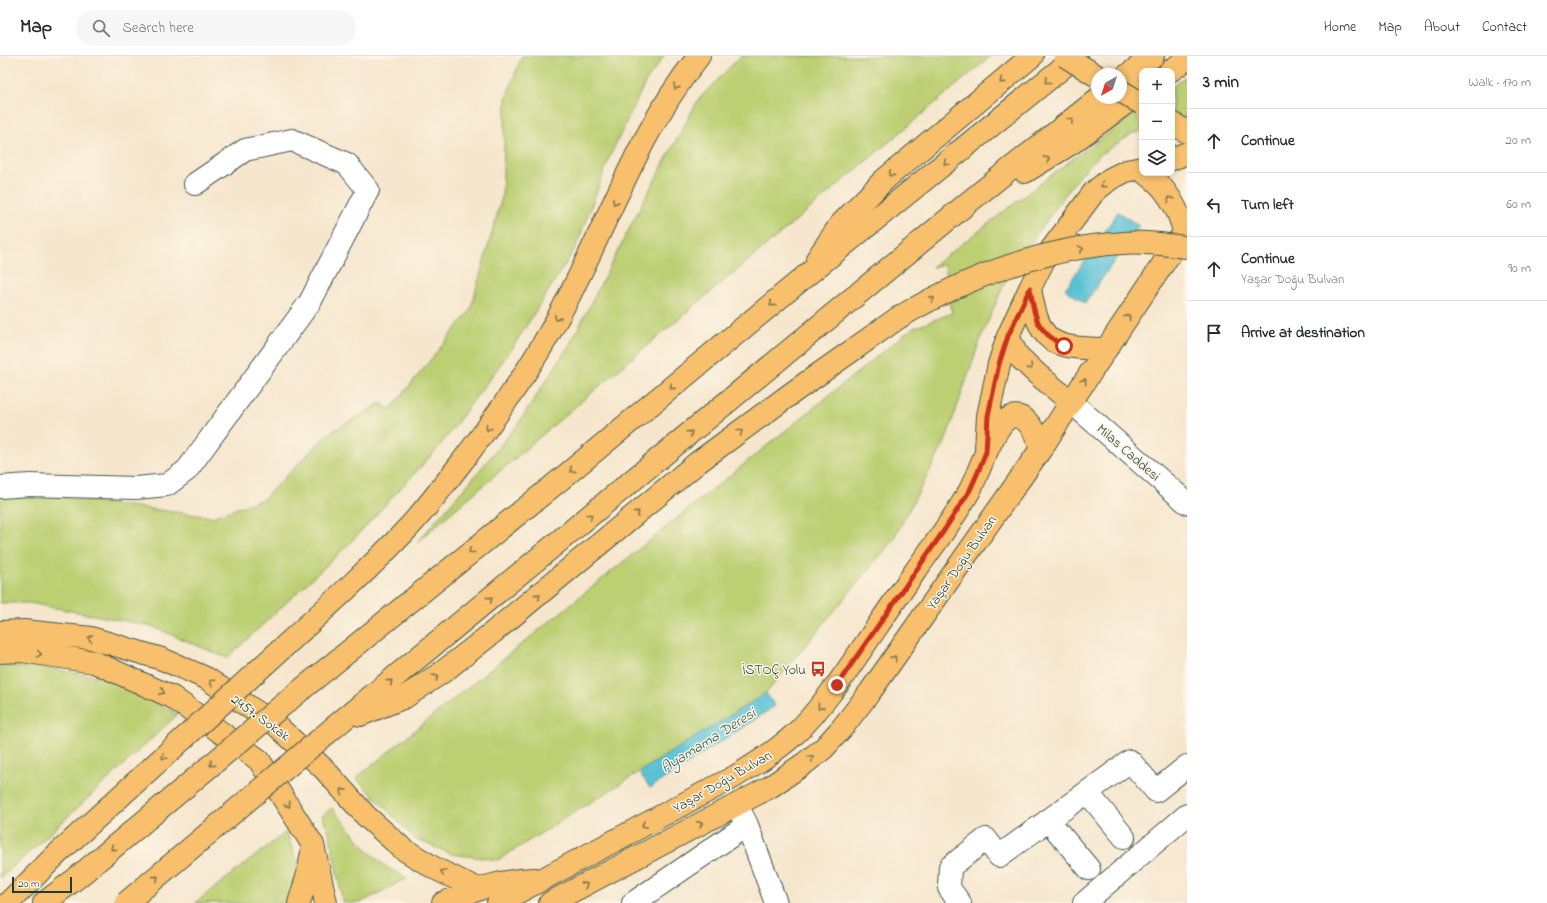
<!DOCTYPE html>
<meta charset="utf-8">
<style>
body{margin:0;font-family:"Indie Flower",sans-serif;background:#f7f7f7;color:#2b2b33}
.controls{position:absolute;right:12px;top:12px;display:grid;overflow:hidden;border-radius:8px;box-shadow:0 2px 6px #0003}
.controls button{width:36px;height:36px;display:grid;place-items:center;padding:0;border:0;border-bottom:1px solid #e1e1e2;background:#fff;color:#2b2b33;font:20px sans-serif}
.compass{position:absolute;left:1091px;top:12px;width:36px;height:36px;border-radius:50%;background:#fff;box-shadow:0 2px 6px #0003;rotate:219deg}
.scale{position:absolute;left:12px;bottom:10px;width:60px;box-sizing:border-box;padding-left:4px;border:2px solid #1f3d34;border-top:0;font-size:11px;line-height:14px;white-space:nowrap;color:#1f3d34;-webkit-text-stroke:3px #fcf5e5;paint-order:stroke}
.stop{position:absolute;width:12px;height:12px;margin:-9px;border:3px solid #c8321e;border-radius:50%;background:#fff}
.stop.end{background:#c8321e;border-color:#fff;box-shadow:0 1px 4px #0008}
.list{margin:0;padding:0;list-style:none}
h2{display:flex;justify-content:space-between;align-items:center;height:52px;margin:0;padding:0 16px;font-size:17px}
h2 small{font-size:13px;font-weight:400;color:#7c7c81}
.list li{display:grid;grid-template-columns:26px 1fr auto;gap:12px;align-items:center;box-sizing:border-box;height:64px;padding:0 16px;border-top:1px solid #e1e1e2}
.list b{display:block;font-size:15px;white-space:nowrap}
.list p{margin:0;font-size:13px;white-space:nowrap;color:#7c7c81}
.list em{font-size:13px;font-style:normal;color:#7c7c81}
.icon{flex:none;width:22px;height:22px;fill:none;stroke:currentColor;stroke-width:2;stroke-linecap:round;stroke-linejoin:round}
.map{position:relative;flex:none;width:1187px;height:847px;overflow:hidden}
header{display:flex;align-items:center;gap:24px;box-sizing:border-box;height:56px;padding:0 20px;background:#fff;border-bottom:1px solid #e1e1e2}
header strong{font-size:19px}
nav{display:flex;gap:22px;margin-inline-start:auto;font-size:14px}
.search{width:280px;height:36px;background:#f7f7f7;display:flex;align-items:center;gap:10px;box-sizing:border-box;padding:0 14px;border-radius:22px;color:#7c7c81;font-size:15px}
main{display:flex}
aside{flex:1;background:#fff}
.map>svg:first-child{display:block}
.green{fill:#bccf72;stroke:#6e8653}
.water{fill:#59c1d6;stroke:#3c7f85}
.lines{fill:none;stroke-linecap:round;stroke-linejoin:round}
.minor-casing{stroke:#3f564b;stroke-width:24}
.major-casing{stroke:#3f564b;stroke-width:24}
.highway-casing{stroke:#3f564b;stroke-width:24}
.minor{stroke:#fff;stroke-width:22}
.major{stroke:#f8bf6c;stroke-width:22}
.highway{stroke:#f8bf6c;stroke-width:22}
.highway-bridge-casing{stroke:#3f564b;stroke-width:24;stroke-linecap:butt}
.highway-bridge{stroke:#f8bf6c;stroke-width:22}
.oneway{stroke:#81784d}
.route{stroke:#c8321e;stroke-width:5}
.labels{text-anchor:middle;stroke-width:3;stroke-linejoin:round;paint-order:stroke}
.street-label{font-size:14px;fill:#1f3d34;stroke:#fcf5e5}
.poi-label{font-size:14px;fill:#1f3d34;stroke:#fcf5e5;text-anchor:end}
.water-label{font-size:15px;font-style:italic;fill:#2e5e5c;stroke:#fcf5e5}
</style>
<header>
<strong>Map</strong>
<div class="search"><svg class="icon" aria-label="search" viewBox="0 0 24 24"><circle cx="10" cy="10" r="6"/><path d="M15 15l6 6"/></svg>Search here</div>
<nav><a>Home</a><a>Map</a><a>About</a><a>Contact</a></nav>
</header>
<main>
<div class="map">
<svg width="1187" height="847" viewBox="0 0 1187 847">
<rect width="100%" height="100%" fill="#fcf5e5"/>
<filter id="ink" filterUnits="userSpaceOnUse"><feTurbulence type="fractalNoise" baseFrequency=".025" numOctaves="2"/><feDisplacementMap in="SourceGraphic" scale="8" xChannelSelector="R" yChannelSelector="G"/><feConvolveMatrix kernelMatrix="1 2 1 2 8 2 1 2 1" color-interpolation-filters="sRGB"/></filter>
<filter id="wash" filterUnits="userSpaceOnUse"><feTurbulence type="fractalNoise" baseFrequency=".012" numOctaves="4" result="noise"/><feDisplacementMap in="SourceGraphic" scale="16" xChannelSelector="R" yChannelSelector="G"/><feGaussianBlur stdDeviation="0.9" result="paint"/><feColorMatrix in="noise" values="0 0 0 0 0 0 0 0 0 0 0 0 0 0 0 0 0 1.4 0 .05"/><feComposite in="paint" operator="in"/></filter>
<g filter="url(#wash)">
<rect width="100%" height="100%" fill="#f6e6cd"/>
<!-- green -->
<path class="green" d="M522,0H664L645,27L610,100L576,191L511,294L439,391L348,489L227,602L151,570L29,547H0V439L24,436L212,461L263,443L328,378L381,347L390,354L470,255L502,141L506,42Z
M741,0H991L617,315L418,485L469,427L518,368L570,288L642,148L698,44Z
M1187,20V60L1172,64V31Z
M1142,53V75L1132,78L1101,98L1078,121L1009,217L980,284L945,386L893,484L766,637L498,804L452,798L415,783L356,722L911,273L952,257L945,209L932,211L1075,101Z
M32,610L108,622L155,647L178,658L44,783L0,822V611Z
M332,752L367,794L388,812L407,822L360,847H343L329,776L322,760Z
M286,776L302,818L290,847H195Z"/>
<!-- water -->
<path class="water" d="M1118,156L1139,170L1085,247L1065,233Z
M766,637L775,650L650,732L639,716Z"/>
</g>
<g filter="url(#ink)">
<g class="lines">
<!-- minor casing -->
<g class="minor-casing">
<path id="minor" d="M1071,346L1187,447
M0,431L30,429L136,432L167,429L187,414L310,246L368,134L347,108L292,84L245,94L195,128
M1087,736L1124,781
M1048,764L1089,813
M747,769L776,847
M633,847L747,769L737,749
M960,847L949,832L950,811L986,783L999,800L1130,705L1156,735L1187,710
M1084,847L1187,759"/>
</g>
<!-- major casing -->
<g class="major-casing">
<path id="major" d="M1172,103L1187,97
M1145,117C1165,129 1179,153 1184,176
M1030,232C1039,288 1051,292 1106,293
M1008,280L1017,299L1037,318L1071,346
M986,393L988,360L999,308L1008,280L1030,232L1045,202L1094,136L1110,123L1126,115L1142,112
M0,576L24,575L91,582L162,603L206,622L276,669L324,713L366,760L403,793L436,813L478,833
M0,596L21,595L94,606L172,641L259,704L313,789L326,847
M299,847L308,818L312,796
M443,847C476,834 499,824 535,823
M498,847L734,721C756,708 778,694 797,676C812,662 824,645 837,629C863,592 888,554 914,517C933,490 954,463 970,434C979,417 994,367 1011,361C1029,356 1037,382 1041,393
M550,847L770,731L805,707L824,692L842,672L870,636L1041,393L1071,346L1187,172"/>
</g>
<!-- highway casing -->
<g class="highway-casing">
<path id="highway" d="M1170,15L1187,3
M1121,24L1153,0
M1172,67L1187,76
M1025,116L1072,87L1142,35
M817,203L840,169L884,124L1032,0
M265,608C313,564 363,520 408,472C426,453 442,431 458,411C491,368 523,324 550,276C602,185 633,82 699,0
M296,638L560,424L802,223L1077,0
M360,659L405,641L444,615L491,578L697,407L792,337L898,262
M338,668L975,141L1099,42
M8,847L55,800
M44,847L78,821"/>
</g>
<!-- minor -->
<use href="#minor" class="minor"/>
<!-- major -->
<use href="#major" class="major"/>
<!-- highway -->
<use href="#highway" class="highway"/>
<!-- highway-bridge casing -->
<g class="highway-bridge-casing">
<path id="highway-bridge" d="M1065,0L1097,20
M1121,35L1142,48
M898,262C967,221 1043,192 1123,187C1144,185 1166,189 1187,191
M55,800L265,608
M78,821L296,638
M126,847L338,668"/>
</g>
<!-- highway-bridge -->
<use href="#highway-bridge" class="highway-bridge"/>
</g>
<!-- one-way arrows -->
<defs><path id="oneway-chevron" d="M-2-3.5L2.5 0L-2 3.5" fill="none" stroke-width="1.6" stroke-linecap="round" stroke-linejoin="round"/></defs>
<g class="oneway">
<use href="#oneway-chevron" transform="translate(1002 25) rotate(140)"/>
<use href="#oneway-chevron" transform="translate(1047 25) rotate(141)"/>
<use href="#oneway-chevron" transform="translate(676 31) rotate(125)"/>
<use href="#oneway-chevron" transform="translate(1071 64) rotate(-39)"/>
<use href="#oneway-chevron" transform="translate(1047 103) rotate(-32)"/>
<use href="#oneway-chevron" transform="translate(946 107) rotate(141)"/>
<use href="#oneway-chevron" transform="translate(891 118) rotate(140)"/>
<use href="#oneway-chevron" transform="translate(1103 129) rotate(143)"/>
<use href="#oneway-chevron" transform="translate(1170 143) rotate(-124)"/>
<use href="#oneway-chevron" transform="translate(615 146) rotate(116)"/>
<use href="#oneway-chevron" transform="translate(1081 193) rotate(-10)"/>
<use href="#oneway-chevron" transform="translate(932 243) rotate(-28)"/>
<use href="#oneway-chevron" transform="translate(772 248) rotate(140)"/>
<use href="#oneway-chevron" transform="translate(1128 261) rotate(-56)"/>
<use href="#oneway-chevron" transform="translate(557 262) rotate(117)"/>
<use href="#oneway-chevron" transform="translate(1030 311) rotate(44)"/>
<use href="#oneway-chevron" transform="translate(1084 325) rotate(-56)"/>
<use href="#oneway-chevron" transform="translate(672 331) rotate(140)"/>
<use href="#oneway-chevron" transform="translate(488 372) rotate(127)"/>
<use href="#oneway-chevron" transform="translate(740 376) rotate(-36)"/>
<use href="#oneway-chevron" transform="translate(690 377) rotate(-40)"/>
<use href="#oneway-chevron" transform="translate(572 414) rotate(140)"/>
<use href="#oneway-chevron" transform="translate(637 457) rotate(-40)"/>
<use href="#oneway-chevron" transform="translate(590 460) rotate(-39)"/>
<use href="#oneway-chevron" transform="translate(471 495) rotate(141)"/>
<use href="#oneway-chevron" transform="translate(538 540) rotate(-40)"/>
<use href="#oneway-chevron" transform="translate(490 543) rotate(-40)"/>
<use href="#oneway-chevron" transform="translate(90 582) rotate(-170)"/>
<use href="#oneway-chevron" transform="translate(39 598) rotate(8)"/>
<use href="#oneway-chevron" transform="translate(894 602) rotate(-55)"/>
<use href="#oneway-chevron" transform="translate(436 621) rotate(-33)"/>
<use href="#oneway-chevron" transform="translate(212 626) rotate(-147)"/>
<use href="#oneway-chevron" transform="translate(390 626) rotate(-40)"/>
<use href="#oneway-chevron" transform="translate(162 636) rotate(24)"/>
<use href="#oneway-chevron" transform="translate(820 651) rotate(129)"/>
<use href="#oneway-chevron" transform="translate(164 701) rotate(137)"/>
<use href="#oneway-chevron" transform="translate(811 702) rotate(-40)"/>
<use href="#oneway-chevron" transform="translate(212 708) rotate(140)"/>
<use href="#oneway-chevron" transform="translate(343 735) rotate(-132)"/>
<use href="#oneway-chevron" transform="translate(288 749) rotate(57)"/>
<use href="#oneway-chevron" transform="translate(700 768) rotate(-27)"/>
<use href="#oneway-chevron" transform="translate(644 769) rotate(152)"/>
<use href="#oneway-chevron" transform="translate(113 792) rotate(140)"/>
<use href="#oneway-chevron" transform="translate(443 816) rotate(-154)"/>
<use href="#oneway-chevron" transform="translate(156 822) rotate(-40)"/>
<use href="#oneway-chevron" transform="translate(585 829) rotate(-28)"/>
</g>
</g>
<g class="lines" filter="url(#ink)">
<!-- route -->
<path class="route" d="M837,629L945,473L970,434L978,416L986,396L988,360L999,308L1008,280L1030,232C1035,262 1035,274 1064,290"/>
</g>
<!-- icons -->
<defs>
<g id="bus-bare" transform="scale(1.2)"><path d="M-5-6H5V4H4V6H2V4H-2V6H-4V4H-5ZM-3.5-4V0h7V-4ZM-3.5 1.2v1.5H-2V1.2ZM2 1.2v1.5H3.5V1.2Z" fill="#c8321e" stroke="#fcf5e5" stroke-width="2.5" paint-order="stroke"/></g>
</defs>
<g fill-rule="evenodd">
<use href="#bus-bare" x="818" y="613"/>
</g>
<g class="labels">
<!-- street labels -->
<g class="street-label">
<text transform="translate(1129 396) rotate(41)" y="5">Milas Caddesi</text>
<text transform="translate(961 506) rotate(-55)" y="5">Yaşar Doğu Bulvarı</text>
<text transform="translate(261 661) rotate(36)" y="5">2457. Sokak</text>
<text transform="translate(722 725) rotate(-30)" y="5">Yaşar Doğu Bulvarı</text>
</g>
<!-- poi labels -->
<g class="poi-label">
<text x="806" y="618">İSTOÇ Yolu</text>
</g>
<!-- water labels -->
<g class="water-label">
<text transform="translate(708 684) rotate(-32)" y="5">Ayamama Deresi</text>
</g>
</g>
</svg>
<div class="controls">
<button>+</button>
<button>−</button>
<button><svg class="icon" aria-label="layers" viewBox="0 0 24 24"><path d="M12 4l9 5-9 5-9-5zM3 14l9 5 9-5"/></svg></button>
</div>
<svg class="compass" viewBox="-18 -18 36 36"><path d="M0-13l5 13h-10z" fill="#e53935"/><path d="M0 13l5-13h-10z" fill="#7c7c81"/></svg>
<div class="scale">20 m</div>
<div class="stop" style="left:1064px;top:290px"></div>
<div class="stop end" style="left:837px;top:629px"></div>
</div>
<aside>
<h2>3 min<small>Walk · 170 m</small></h2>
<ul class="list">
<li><svg class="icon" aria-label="ahead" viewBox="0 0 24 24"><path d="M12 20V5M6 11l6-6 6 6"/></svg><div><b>Continue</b></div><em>20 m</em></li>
<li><svg class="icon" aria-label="left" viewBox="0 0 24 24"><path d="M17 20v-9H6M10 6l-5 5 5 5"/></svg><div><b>Turn left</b></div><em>60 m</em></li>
<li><svg class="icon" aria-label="ahead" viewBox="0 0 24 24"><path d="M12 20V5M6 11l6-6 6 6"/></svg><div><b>Continue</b><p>Yaşar Doğu Bulvarı</p></div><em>90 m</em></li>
<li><svg class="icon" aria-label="arrive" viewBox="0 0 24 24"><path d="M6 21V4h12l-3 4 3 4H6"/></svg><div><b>Arrive at destination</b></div></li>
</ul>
</aside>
</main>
